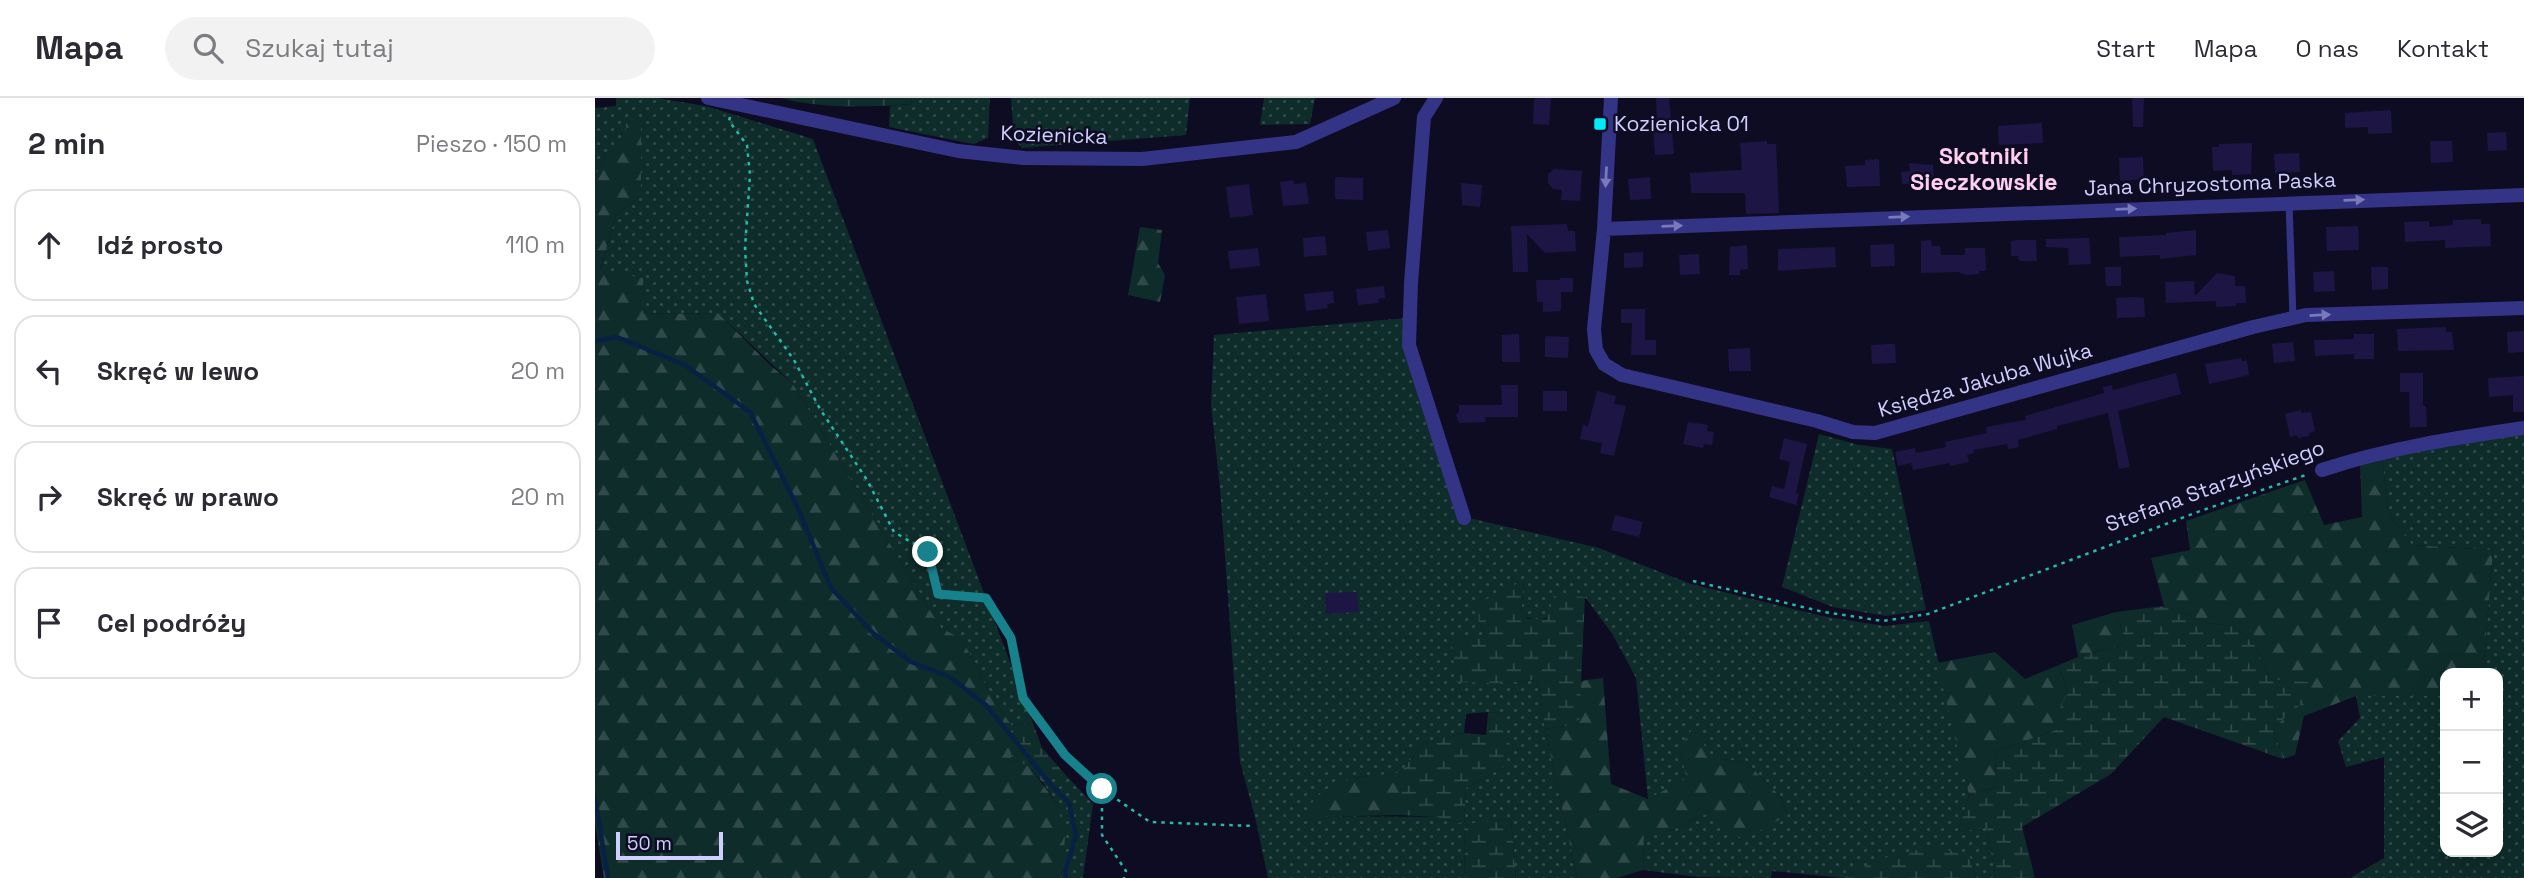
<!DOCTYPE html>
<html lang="pl">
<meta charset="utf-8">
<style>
body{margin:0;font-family:"Space Grotesk",sans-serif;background:#f2f2f3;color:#2b2b33}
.controls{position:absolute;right:21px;bottom:21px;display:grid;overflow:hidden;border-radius:14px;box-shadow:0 7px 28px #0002}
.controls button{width:63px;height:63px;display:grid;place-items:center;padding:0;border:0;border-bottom:2px solid #e1e1e2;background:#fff;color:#2b2b33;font:35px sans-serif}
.scale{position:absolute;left:21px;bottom:18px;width:107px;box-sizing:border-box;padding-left:7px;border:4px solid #d0cdff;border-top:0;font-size:19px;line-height:24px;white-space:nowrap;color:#d0cdff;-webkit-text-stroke:5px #0e0c22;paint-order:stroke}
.stop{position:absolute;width:21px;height:21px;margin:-16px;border:5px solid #18828c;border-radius:50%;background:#fff}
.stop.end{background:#18828c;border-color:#fff;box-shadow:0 2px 7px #0008}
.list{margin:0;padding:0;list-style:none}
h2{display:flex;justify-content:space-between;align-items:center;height:91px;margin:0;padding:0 28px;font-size:30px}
h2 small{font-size:23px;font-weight:400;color:#7c7c81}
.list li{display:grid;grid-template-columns:46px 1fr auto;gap:21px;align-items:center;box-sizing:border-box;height:112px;margin:0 14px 14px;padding:0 14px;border:2px solid #e1e1e2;border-radius:21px}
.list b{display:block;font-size:26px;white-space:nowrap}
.list em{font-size:23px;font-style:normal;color:#7c7c81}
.icon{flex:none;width:38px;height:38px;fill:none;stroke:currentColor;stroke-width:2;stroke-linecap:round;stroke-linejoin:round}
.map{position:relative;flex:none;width:1929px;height:780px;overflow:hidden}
header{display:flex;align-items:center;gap:42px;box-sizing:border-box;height:98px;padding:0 35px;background:#fff;border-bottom:2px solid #e1e1e2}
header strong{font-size:33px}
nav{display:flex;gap:38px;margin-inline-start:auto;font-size:24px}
.search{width:490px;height:63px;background:#f2f2f3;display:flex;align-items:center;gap:18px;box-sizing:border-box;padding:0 24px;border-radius:38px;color:#7c7c81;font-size:26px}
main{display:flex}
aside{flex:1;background:#fff}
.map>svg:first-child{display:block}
.grass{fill:url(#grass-dots);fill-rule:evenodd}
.forest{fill:url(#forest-firs)}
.wetland{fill:url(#wetland-marsh)}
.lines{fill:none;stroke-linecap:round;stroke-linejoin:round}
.stream{stroke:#072145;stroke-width:4.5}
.building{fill:#1d1644}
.path{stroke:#24bbaa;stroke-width:2.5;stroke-dasharray:3.5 5;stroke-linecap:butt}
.lane{stroke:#333485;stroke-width:7}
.street{stroke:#333485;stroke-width:14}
.oneway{fill:#7a79bc}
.route{stroke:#18828c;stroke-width:9}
.poi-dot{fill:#00ecf8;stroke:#0e0c22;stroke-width:2.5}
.labels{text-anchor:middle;stroke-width:5;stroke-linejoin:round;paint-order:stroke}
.poi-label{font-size:21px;fill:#d0cdff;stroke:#0e0c22;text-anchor:start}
.street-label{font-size:21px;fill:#d0cdff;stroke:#0e0c22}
.neighbourhood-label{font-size:23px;font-weight:bold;fill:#ffcff0;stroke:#0e0c22}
</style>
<header>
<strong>Mapa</strong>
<div class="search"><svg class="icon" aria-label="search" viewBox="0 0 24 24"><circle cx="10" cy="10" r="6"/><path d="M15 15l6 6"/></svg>Szukaj tutaj</div>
<nav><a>Start</a><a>Mapa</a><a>O nas</a><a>Kontakt</a></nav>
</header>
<main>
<aside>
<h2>2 min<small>Pieszo · 150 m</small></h2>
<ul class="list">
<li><svg class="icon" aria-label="ahead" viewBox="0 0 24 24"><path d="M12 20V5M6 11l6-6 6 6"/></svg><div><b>Idź prosto</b></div><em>110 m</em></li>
<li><svg class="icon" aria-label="left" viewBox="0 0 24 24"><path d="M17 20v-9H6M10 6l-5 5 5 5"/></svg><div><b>Skręć w lewo</b></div><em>20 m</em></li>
<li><svg class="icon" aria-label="right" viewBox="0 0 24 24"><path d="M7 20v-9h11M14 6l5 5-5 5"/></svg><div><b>Skręć w prawo</b></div><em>20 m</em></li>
<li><svg class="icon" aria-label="arrive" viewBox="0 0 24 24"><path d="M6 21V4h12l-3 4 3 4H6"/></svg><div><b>Cel podróży</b></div></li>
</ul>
</aside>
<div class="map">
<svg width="1929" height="780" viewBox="0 0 1929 780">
<defs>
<pattern id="grass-dots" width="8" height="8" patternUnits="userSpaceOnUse" patternTransform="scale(1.75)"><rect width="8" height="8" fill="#0e2c2a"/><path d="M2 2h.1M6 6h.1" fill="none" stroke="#30494a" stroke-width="1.8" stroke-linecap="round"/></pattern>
<pattern id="forest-firs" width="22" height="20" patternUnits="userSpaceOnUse" patternTransform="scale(1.75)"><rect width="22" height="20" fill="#0e2c2a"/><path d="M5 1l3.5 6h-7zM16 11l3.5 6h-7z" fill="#30494a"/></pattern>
<pattern id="wetland-marsh" width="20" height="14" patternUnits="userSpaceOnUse" patternTransform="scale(1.75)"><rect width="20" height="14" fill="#0e2c2a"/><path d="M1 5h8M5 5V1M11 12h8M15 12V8" fill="none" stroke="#30494a"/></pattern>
</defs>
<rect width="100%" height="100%" fill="#0e0c22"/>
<!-- grass -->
<path class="grass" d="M21,0H62L111,8L218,41L438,625L416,627L390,586L367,541L346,530L198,286L123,215L49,216L5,173L21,117L46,98V21L31,47L10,56L0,81V10L21,8Z
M317,0H395L393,40L378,46L294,29L295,8L316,6Z
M416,0H595L591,37L427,50L419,41Z
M669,0H720L715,26L665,27Z
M811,220L874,420L1004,450L1096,486L1227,518L1289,528L1334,523L1374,697L1363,734L1391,729L1401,780H1381L1374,756L1284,761L1249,780L1177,773L1176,780L1102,779L1048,772L1049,734H1073L1117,713L1193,717L1186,699L1151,664L1119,660L1084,651L1093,680L1053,701L1041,580L1018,537L990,499C971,510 948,530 926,517L929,483L884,524L892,539L861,583L902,585L943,582L950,631L982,780H921L916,721L869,727L870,780H673L660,719L645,664L625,390L616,307L619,237ZM893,614L906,615L907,670L871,690L869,726L841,719L715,718L756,680L805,675L828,645L869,635L871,616Z
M1224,336L1264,347L1297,351L1331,512L1291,518L1238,509L1187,489Z
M1929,336V780H1755L1789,760V659L1751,669L1743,643L1765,620L1761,598H1850V754H1903V575H1888L1898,452L1817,447L1793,415L1787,357Z
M469,675L498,706L488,780H467L463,707L448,685Z"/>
<!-- forest -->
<path class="forest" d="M46,21V98L21,117L5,172L48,180L49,216L123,215L175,267L198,286L346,530L367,541L390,586L416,627V662L434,668L463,707L470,738L467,780H9L0,726V81L10,56L30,47L31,25Z
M545,129L567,132L563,165L570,177L565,204L533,197Z
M1787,357L1793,415L1817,447L1898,452L1888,575H1850V598H1761L1709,618L1700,657L1688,661L1678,630L1715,598L1675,581L1659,546L1638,528L1613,525L1569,508L1556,460L1595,452L1591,423L1710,382L1729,427L1767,419L1765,366Z
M1521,514L1531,545L1483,559L1477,527Z
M1400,554L1430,581L1464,567L1473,595L1462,617L1464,631L1400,654L1401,689L1374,697L1342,565Z
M1008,580L1016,686L1053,701L1092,680L1084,651L1097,631L1119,660L1151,664L1186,699L1193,717L1150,741L1127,733L1117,713L1073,734H1049L1048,772L1022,780H982L950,631L983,626L985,583Z
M805,675V717L714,719L719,699L756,680Z"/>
<!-- wetland -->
<path class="wetland" d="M186,0H317L316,6C274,9 227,11 186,0Z
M929,482L926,516L933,521H952L959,497L990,499L984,626L950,631L943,582L902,585L861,584L856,540L892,539L884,524L882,506Z
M1569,508L1613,525L1638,528L1659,546L1675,581L1713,584L1716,598L1678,630L1688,661L1569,619L1516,676L1427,729L1440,780H1401L1391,730L1363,734L1374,697L1401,689L1400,654L1464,631L1461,617L1473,595L1464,567L1483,559L1531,545L1521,514Z
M893,614L906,615L916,650L907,670L871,690L869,726L916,721L921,780H870L869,726L841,719L805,717V675L828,645L869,635L891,637Z
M438,625L447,650L469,675L448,685L434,668L416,662V627Z
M1334,749L1374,756L1381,780H1249L1284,761Z"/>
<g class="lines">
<!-- stream -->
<path class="stream" d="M0,243L22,239L90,267L155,314L202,408L236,490L278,535L316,564L355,579L392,608L456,687L474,705L481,737L470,774L471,780
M0,700L13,780"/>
</g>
<!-- building -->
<path class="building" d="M943,0H956L954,27L938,26L939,1Z
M1061,0H1074L1079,56L1060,57L1058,31H1062Z
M1537,0H1549L1548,29H1538Z
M1796,12L1797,35L1773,36V29L1750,30V15Z
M1447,25L1448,45L1404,47L1403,28Z
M1911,34L1912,52L1893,53L1892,35Z
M1172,43V46H1181L1184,115L1151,116L1150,95H1096L1095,75L1147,72L1145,45Z
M1835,43H1857L1858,64L1836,65Z
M1657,45L1656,76L1637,77V72L1618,73L1617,49H1624V46Z
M1704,55L1705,74L1680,76L1679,56Z
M1548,59L1549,81L1525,83L1524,60Z
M1284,61L1285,88L1252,89L1250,68L1270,67V62Z
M1314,65L1338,67L1339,85L1307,86L1306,74L1315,73Z
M959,71L987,73L985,103L966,102L967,92L958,91L953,85V76Z
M740,79L768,80V102L740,101Z
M1055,79L1056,101L1035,102L1033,81Z
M698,82L699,86L711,85L714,106L688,108L685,84Z
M866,85L887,87L885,109L867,107Z
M654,86L658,117L635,120L631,89Z
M1886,121V126H1895L1896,148L1850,150V142L1810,144L1809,124L1834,123V129L1858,127V122Z
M972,126L973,133H980L981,153L950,155L932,136L933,174H918L916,128Z
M1763,128L1764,152L1732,153L1731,129Z
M793,132L795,150L773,153L771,134Z
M1601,132V157L1565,161V157L1525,159L1524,139L1571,137V135Z
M730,138L732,157L709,159L708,140Z
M1494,140L1496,166L1474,167L1473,150L1451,149V141Z
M1336,142L1337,148H1345L1346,157H1370V150H1390L1391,173H1384V176L1372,177L1363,174L1326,175V143Z
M1423,142H1441L1442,163H1424L1423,158H1416V143Z
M1299,146L1300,168L1276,169L1275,147Z
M1152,147L1153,171L1145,172V177H1134L1135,149Z
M1240,149L1241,169L1183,173V151Z
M663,150L665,168L635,171L633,153Z
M1048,154V169L1029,170V155Z
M1104,156L1105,176L1085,177L1084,157Z
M1510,169H1526V188H1511Z
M1776,169H1793V191L1777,192Z
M1739,173L1740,193L1719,194L1718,174Z
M1622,175L1640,178V188H1650L1651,205H1641V208L1621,209V203L1571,205L1570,184L1599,183L1600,198Z
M965,180H978V194H966V213L948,214V204H942L941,182H965Z
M789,188L790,200L783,201L784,205L763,207L761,191Z
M738,193L739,205L732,206L733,210L711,213L709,196Z
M671,196L674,223L644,226L641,199Z
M1540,199L1549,200L1550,219L1522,220L1521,200Z
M1026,211H1050V242H1061V257H1036L1037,225H1026Z
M1851,229V234H1857L1859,252L1803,253L1802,231Z
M1929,233V254L1913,255L1912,234Z
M924,236L925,264H907V237Z
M1759,236H1779V261H1759V256L1720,258L1719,242L1759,241Z
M950,238L974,239L973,260L950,259Z
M1698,244L1700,263L1679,265L1677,246Z
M1293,246H1300L1301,265L1277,266L1276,247Z
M1155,250L1156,273H1134L1133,251Z
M1646,260L1647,263H1652L1654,277L1614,286L1610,266Z
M1581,275L1586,296L1523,313L1535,369L1524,371L1513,315L1462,328V331L1423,342L1424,349L1413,351L1412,346L1378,352L1379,355L1372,357L1374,364L1355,368V365L1318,372L1316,365L1303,368L1300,354L1320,350L1321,355L1351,349L1350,344L1392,335L1391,329L1431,322L1430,318L1509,295L1508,289L1517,287L1518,292Z
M1805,275H1828V308H1831L1832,329H1815L1814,294H1805Z
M1929,278V314H1918V297L1894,299L1893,280Z
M906,287H923V319H890L891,324L864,325L861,317L864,314V307H907Z
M948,293H972V313H948Z
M1002,293L1021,298L1019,306L1031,308L1019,358L1005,355L1007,345L985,341L988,327L993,328Z
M1706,312V315L1716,314L1720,333L1714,335V338L1703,340L1702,337L1695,339L1690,316Z
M1093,324L1113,327L1112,333L1119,334L1117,347L1109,346L1108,350L1088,346Z
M1189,340L1212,346L1201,395L1204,396L1201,407L1174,399L1177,388L1189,391L1195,364L1184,361Z
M1020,417L1048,424L1044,439L1016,432Z
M762,494L764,514L731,516L730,495Z"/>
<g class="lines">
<!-- path -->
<path class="path" d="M135,19L134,23L152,47L155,77L150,150L152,183L159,206L199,262L225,311L272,382L299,434L333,454L343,496L391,500L416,540L428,600L470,657L498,685L555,724L658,728
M1098,483L1229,514L1288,523L1333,516L1608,412L1714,376
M507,693V737L531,773L529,780"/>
<!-- lane -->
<path class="lane" d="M1694,105L1698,220"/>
<!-- street -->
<path class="street" d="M113,0L363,53L429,60L547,61L701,44L799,0
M841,0L829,19L816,185L814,247L869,420
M1016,0L1009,131L999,231L1001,252L1009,266L1027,277L1222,323L1258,334L1280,335L1658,229L1711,217L1929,210
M1009,131L1929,97
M1727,372C1793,350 1860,340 1929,330"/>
</g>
<!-- one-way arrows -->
<defs><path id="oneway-solid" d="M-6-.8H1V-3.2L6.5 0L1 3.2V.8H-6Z" transform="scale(1.75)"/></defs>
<g class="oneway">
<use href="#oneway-solid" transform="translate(1011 79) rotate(93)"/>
<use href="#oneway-solid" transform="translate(1759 102) rotate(-2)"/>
<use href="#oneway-solid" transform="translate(1531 111) rotate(-2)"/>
<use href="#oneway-solid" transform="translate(1304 119) rotate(-2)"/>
<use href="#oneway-solid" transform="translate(1077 128) rotate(-2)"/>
<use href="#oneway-solid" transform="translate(1725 217) rotate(-3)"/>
</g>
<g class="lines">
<!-- route -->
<path class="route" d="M333,454L343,496L391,500L416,540L428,600L470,657L507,691"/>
</g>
<!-- markers -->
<rect class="poi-dot" x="998" y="19" width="14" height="14" rx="3.5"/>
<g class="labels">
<!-- poi labels -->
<g class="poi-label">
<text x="1019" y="33">Kozienicka 01</text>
</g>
<!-- street labels -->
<g class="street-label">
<text transform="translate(459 37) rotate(2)" y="7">Kozienicka</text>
<text transform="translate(1615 86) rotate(-2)" y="7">Jana Chryzostoma Paska</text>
<text transform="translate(1390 282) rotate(-16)" y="7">Księdza Jakuba Wujka</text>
<text transform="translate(1620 388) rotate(-20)" y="7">Stefana Starzyńskiego</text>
</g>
<!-- neighbourhood labels -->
<g class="neighbourhood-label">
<text x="1389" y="66">Skotniki<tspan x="1389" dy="26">Sieczkowskie</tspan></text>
</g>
</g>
</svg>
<div class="controls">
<button>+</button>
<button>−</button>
<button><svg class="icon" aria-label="layers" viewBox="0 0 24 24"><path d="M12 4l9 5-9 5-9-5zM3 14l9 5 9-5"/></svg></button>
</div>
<div class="scale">50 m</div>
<div class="stop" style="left:507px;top:691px"></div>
<div class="stop end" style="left:333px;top:454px"></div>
</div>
</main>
